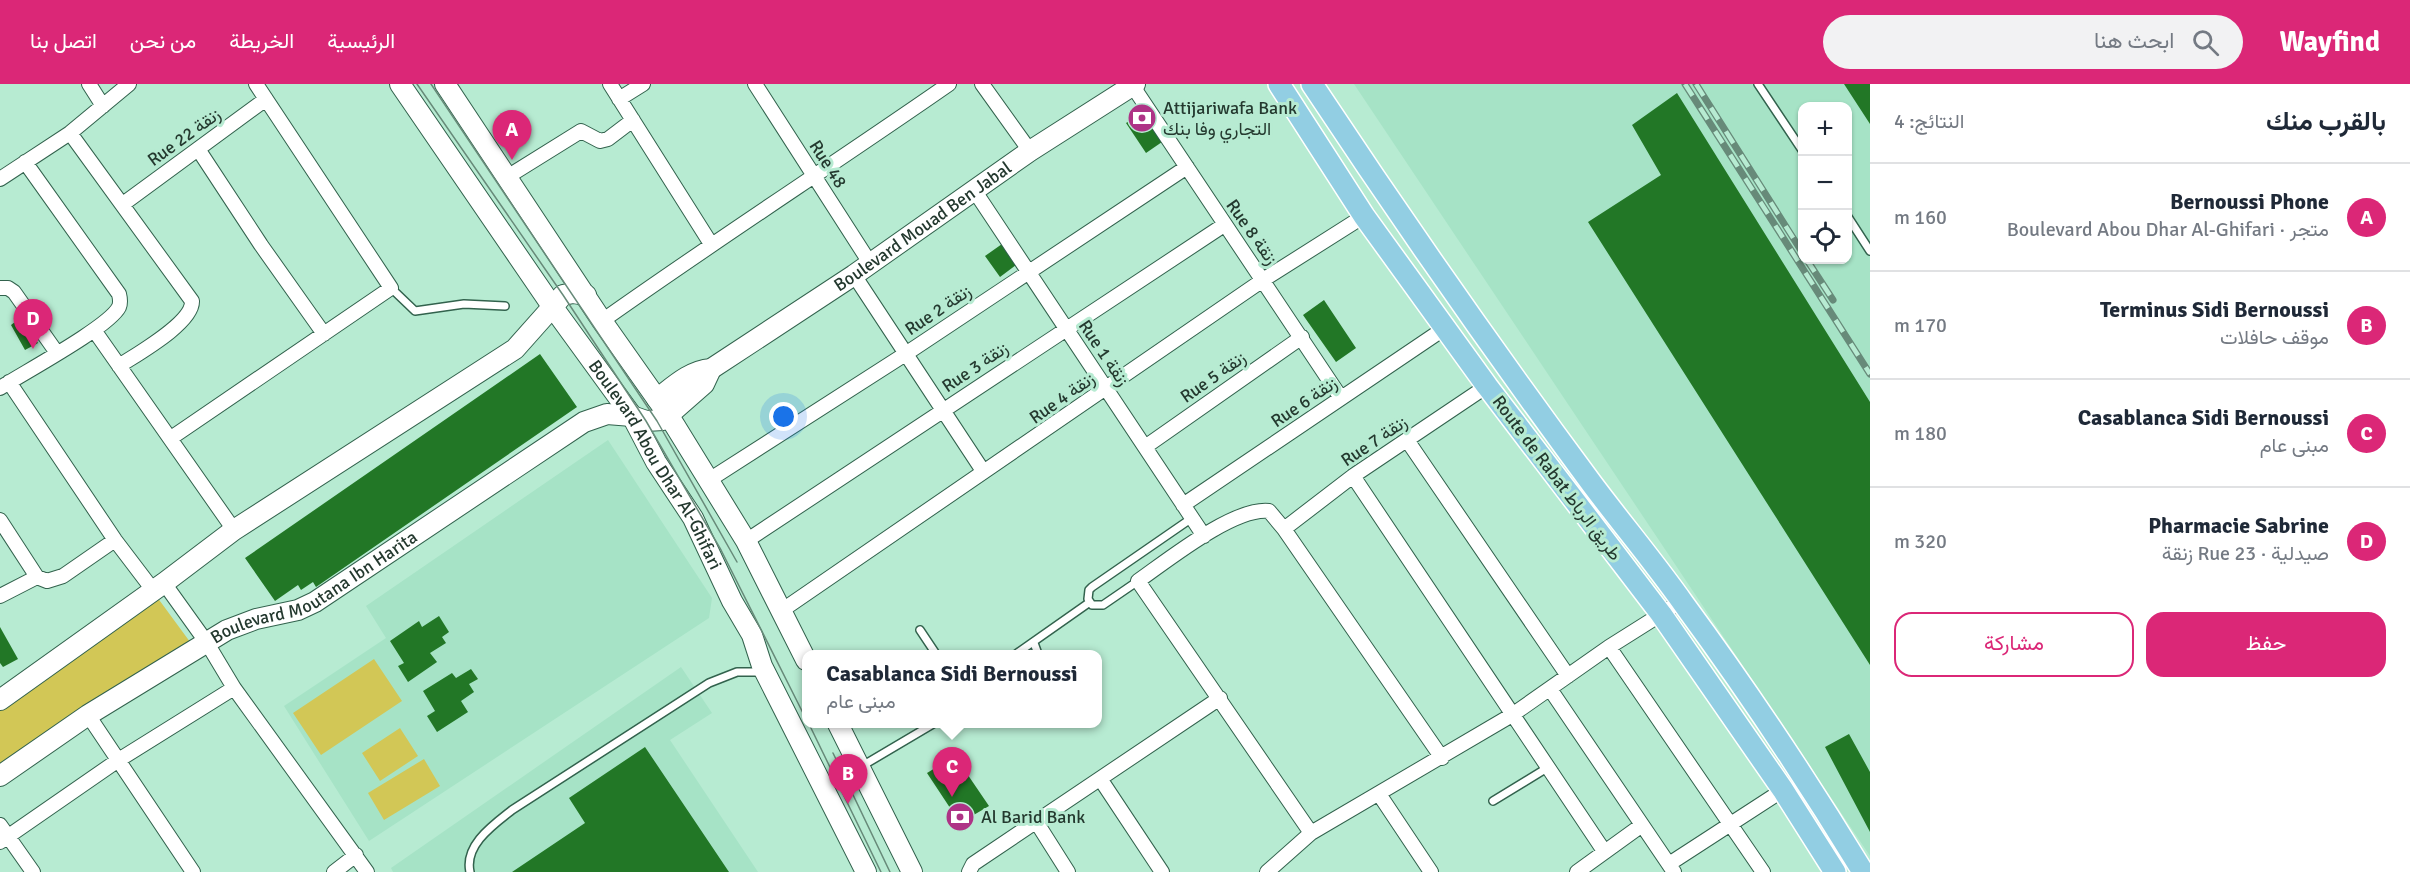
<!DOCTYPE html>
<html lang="ar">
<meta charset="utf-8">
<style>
body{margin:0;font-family:Signika,Vazirmatn,sans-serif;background:#f2f2f3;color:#1f2937;direction:rtl}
.controls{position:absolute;right:18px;top:18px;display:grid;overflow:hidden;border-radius:12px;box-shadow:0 2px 4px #0004}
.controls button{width:54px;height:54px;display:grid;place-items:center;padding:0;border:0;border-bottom:2px solid #e0e1e3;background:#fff;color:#1f2937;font:30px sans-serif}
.you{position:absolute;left:784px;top:333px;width:21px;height:21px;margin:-15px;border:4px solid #fff;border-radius:50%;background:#1a73e8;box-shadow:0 0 0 9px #1a73e833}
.badge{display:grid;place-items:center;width:39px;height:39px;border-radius:50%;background:#db2777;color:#fff;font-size:20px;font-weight:700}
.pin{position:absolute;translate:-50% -50px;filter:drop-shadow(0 2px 3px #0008)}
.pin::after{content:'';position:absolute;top:32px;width:21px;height:18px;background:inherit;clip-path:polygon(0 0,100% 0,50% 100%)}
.popup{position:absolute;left:802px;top:566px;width:300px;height:78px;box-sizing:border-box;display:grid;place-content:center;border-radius:12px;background:#fff;filter:drop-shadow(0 2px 4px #0005);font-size:20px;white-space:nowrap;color:#747a83}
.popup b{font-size:22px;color:#1f2937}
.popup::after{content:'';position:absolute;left:50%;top:100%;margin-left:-12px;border:12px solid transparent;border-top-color:#fff}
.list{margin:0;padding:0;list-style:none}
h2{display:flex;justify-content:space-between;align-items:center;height:78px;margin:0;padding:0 24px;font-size:26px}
h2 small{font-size:20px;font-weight:400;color:#747a83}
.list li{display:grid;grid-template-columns:39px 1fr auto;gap:18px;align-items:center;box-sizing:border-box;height:108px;padding:0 24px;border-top:2px solid #e0e1e3}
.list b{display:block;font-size:22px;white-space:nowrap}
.list p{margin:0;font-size:20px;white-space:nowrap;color:#747a83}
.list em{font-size:20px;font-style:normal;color:#747a83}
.actions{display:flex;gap:12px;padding:18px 24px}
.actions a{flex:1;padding:14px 0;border:2px solid #db2777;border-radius:18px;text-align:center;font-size:21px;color:#db2777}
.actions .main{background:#db2777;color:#fff}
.icon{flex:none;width:33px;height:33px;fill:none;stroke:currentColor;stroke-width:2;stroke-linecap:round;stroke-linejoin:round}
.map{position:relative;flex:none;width:1870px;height:788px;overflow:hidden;direction:ltr}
header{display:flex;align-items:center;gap:36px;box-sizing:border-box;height:84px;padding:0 30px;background:#db2777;color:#fff}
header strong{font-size:28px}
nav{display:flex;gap:33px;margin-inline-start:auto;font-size:21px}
.search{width:420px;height:54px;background:#f2f2f3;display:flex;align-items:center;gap:15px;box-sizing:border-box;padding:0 21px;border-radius:33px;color:#747a83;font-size:22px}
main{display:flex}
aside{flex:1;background:#fff}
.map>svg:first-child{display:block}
.built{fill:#a6e3c6;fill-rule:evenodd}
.green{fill:#d2c756}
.building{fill:#227726}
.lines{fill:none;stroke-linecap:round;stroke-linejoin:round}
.lane-casing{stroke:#32624d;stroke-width:10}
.street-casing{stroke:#32624d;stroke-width:16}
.secondary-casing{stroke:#32624d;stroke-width:22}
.primary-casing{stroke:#fff;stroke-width:24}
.lane{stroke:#fff;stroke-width:7}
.street{stroke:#fff;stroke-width:14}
.secondary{stroke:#fff;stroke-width:20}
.primary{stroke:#92cee3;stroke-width:21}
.tram{stroke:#678a79;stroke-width:1.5}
.rail-casing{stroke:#678a79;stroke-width:7}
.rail{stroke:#b7ebd2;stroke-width:4.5;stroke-dasharray:14;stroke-linecap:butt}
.labels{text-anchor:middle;stroke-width:6;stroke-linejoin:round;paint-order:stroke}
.poi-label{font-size:18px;fill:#24392f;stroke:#b7ebd2;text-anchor:start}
.street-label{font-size:18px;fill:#24392f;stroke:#b7ebd2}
</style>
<header>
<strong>Wayfind</strong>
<div class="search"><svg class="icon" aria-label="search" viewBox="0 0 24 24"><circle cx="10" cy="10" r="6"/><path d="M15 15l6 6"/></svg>ابحث هنا</div>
<nav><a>الرئيسية</a><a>الخريطة</a><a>من نحن</a><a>اتصل بنا</a></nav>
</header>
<main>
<aside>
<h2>بالقرب منك<small>النتائج: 4</small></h2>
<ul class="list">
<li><span class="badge">A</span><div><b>Bernoussi Phone</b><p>متجر · Boulevard Abou Dhar Al-Ghifari</p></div><em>160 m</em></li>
<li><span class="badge">B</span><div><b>Terminus Sidi Bernoussi</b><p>موقف حافلات</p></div><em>170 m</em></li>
<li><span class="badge">C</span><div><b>Casablanca Sidi Bernoussi</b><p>مبنى عام</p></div><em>180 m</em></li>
<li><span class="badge">D</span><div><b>Pharmacie Sabrine</b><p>صيدلية · Rue 23 زنقة</p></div><em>320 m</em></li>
</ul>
<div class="actions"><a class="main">حفظ</a><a>مشاركة</a></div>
</aside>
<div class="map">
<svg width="1870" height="788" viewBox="0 0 1870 788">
<rect width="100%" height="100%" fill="#b7ebd2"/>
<!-- built -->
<path class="built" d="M1354,0H1870V772ZM1802,22H1848V176H1802Z
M608,356L712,514L709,534L369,757L284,622L386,554L366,522Z
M681,583L712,629L670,656L758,788H393L391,784Z"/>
<!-- green -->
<path class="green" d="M157,513L193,562L0,691V619Z
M374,575L402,617L321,671L293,629Z
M400,644L418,672L380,697L362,669Z
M424,675L440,702L384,736L368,709Z"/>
<!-- building -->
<path class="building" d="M1844,0H1870V40Z
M1677,9L1870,318V581L1588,138L1661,91L1632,41Z
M1143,28L1162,58L1146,69L1126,39Z
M1002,160L1016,181L1000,193L985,172Z
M1324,216L1356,264L1336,278L1303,231Z
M20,234L38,259L25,266L11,241Z
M540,270L577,323L316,503L313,498L301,506L298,501L275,517L245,474Z
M439,532L449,548L442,553L446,559L430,569L437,578L408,598L398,582L404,579L390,557L419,537L422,543Z
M0,543L18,575L3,583L0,579Z
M471,585L478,595L469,600L474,608L461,617L468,628L437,648L427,632L435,627L423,607L452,589L456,594Z
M1849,650L1870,688V748L1825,663Z
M645,663L729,788H512L585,739L569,714Z
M955,672L989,722L960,739L927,689Z"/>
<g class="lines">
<!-- lane casing -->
<g class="lane-casing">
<path id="lane" d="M1758,0L1802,66
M1848,133L1870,167
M391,204L415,227L464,220L505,222
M1138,497L1103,521H1092L1088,515L1089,506L1092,503L1192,434
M920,546L936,570
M1034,559L1038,570
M1016,570L1090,518
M862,682L933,640
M1493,717L1547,684
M470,788C464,761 493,741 512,726L709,599L737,588H762"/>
</g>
<!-- street casing -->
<g class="street-casing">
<path id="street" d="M89,0L103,22
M610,0L711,160
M755,0L870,179
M982,0L1030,67
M1132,1L1341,314
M619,15L643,0
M70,49L192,217C193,239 137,270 119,282
M198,65L261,161L324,250
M507,93L581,47L600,57L608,55L633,36
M0,95L70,49L129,0
M974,106L1204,452
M123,120L266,15
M854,191L983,387
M0,204H8L14,208L57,269
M602,237C716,156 834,80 949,0
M94,246L234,446
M9,298L115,456L153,506
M0,304C23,289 109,243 119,223C121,218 120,214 119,210L25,78
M171,354L391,204L256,0
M1407,356L1568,592
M1145,363L1302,253
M1353,392L1604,767
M709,396L907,269L1187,83
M1183,421L1445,244
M0,436L37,493
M1284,445L1353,392L1487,302
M746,457L1224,141
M164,499L207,559L234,604L367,788
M0,512L37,493L47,497L63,492L115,456
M781,527L1263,196L1364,132
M1609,563L1763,788
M1550,605L1674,788
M88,631L193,788
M1101,696L1162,788
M1379,710L1431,788
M1037,739L1068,788
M0,741L33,788
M1311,749L1138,497C1168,476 1234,423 1269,427L1284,445L1442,674
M0,758L117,677L234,604
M1669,780L1783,706
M334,788L356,771
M969,788L973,780L1220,614
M1267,788L1311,749L1512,631L1609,563L1682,517
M1577,788L1642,741"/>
</g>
<!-- secondary casing -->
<g class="secondary-casing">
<g id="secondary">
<path id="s1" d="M400,0L552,222L632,332L656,378L693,434L732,517L752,551L762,582L866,788"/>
<path d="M445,0L602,237L669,332L746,457L806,576"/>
<path id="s2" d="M657,315C674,302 689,287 711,285L854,191L1030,67L1135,0"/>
<path d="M0,616L164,499L234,446L515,265L563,211L573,209L586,211"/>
<path d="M838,640L912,788"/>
<path id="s3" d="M0,692L88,631L227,546L256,535L298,526L315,518L584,338L607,330L632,332L646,337L663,336L704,300L711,285"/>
</g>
</g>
<!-- primary casing -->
<g class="primary-casing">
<path id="primary" d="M1279,0L1364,132L1487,302L1661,530L1783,706L1835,788
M1312,0C1402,136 1495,269 1592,400C1622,440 1654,478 1683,519C1747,606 1807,696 1863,788"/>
</g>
<!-- lane -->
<use href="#lane" class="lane"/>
<!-- street -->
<use href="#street" class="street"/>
<!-- secondary -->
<use href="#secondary" class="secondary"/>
<!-- primary -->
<use href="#primary" class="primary"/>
<!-- tram -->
<path class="tram" d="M417,0L563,211L646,337L721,466L806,635
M431,0L657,337L737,478
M809,640L881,788
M833,669L890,788"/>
<!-- rail casing -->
<g class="rail-casing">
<path id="rail" d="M1685,0L1870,290
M1696,0L1802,168
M1807,176L1833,216"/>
</g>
<!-- rail -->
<use href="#rail" class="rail"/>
</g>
<!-- icons -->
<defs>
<g id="bank-disc" transform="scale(1.5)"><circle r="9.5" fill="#ae3386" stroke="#b7ebd2"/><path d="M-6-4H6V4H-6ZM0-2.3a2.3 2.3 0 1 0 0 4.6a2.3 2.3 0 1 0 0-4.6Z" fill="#fff"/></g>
</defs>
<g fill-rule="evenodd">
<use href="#bank-disc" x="1142" y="34"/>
<use href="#bank-disc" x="960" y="733"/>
</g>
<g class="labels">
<!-- poi labels -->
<g class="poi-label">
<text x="1163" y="30">Attijariwafa Bank<tspan x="1163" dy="21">التجاري وفا بنك</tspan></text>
<text x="981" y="739">Al Barid Bank</text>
</g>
<!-- street labels -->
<g class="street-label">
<text transform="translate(184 53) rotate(-36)" y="6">Rue 22 زنقة</text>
<text transform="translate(828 80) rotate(57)" y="6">Rue 48</text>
<text dy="6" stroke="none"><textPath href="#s2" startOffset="318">Boulevard Mouad Ben Jabal</textPath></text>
<text transform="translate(1252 148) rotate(55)" y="6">Rue 8 زنقة</text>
<text transform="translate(938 226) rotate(-34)" y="6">Rue 2 زنقة</text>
<text transform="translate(1104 269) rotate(56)" y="6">Rue 1 زنقة</text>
<text transform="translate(975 283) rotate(-34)" y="6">Rue 3 زنقة</text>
<text transform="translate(1213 293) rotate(-35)" y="6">Rue 5 زنقة</text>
<text transform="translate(1062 314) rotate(-35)" y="6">Rue 4 زنقة</text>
<text transform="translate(1304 318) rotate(-34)" y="6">Rue 6 زنقة</text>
<text transform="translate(1374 357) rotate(-34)" y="6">Rue 7 زنقة</text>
<text dy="6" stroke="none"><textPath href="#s1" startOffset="459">Boulevard Abou Dhar Al-Ghifari</textPath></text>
<text transform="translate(1557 394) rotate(53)" y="6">Route de Rabat طريق الرباط</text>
<text dy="6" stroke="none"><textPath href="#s3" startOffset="368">Boulevard Moutana Ibn Harita</textPath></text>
</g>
</g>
</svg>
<div class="controls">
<button>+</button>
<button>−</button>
<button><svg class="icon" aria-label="locate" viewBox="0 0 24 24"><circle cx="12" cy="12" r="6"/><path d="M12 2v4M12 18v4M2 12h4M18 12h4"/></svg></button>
</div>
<div class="you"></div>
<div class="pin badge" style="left:512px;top:76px">A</div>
<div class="pin badge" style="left:848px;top:720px">B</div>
<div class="pin badge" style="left:952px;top:713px">C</div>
<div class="popup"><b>Casablanca Sidi Bernoussi</b>مبنى عام</div>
<div class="pin badge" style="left:33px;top:265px">D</div>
</div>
</main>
